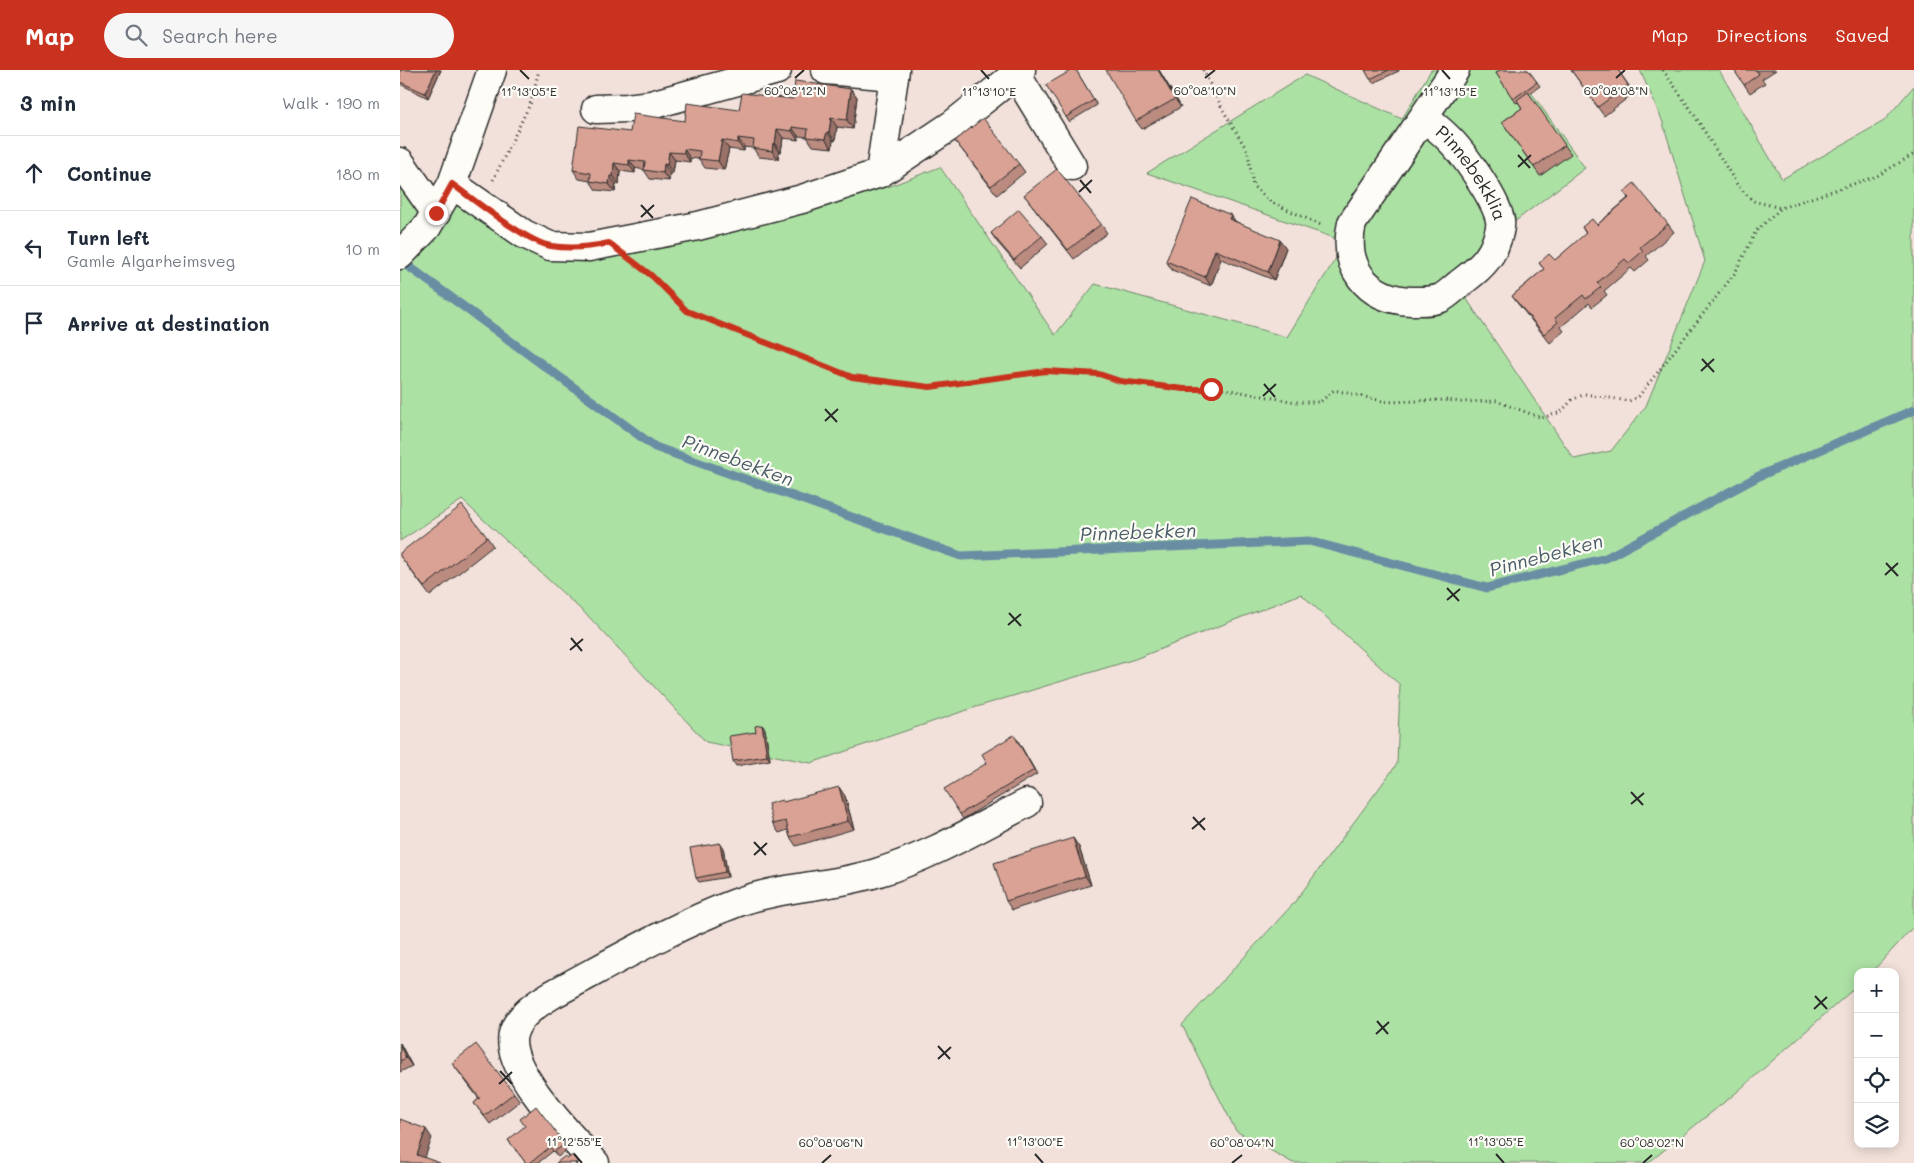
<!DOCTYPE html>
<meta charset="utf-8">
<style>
body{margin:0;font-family:Mali,sans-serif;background:#f6f6f7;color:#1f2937}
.controls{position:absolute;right:15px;bottom:15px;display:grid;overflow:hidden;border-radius:10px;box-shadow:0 2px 12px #0003}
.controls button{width:45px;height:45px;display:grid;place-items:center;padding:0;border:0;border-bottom:1px solid #e0e1e3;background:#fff;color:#1f2937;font:25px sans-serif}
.stop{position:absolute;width:15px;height:15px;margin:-11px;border:4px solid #c8321e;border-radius:50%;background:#fff}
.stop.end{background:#c8321e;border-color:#fff;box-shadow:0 1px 5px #0008}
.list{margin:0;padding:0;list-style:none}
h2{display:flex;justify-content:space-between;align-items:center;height:65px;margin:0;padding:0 20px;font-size:21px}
h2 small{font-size:16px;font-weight:400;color:#747a83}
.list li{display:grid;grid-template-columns:32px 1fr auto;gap:15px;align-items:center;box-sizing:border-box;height:75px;padding:0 20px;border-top:1px solid #e0e1e3}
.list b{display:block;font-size:19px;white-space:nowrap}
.list p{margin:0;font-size:16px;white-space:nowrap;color:#747a83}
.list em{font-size:16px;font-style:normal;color:#747a83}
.icon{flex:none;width:28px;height:28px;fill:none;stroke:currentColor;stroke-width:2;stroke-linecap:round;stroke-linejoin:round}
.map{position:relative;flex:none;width:1514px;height:1093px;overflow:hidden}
header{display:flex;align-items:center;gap:30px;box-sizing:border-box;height:70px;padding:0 25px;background:#c8321e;color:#fff}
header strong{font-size:24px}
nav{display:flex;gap:28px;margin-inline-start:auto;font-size:18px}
.search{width:350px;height:45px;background:#f6f6f7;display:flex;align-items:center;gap:12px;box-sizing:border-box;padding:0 18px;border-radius:28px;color:#747a83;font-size:19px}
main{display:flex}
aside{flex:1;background:#fff}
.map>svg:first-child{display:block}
.green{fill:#ace1a4;stroke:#6c8668}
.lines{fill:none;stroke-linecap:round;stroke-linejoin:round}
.stream{stroke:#698ea3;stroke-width:9}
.minor-casing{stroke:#2b2b2b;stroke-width:31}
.path{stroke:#2b2b2b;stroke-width:3;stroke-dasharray:1 4;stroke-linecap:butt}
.minor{stroke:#fdfcf7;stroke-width:28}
.wall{fill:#bb8b80;stroke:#2b2b2b}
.shaded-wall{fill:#997168;stroke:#2b2b2b}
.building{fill:#daa295;stroke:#2b2b2b}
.route{stroke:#c8321e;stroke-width:6}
.ticks{fill:none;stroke:#2b2b2b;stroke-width:2}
.labels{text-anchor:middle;stroke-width:4.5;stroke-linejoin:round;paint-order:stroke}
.street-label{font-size:18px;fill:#2b2b2b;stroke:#fdfcf7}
.water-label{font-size:19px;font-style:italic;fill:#4a5d67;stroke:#fdfcf7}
.ticks-label{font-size:12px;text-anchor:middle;fill:#2b2b2b;stroke:#fdfcf7;stroke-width:4.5;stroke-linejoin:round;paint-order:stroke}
</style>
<header>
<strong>Map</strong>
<div class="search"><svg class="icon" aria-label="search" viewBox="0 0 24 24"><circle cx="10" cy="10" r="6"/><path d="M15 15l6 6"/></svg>Search here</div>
<nav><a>Map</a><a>Directions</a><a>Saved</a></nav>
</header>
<main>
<aside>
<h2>3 min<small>Walk · 190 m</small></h2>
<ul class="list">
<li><svg class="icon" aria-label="ahead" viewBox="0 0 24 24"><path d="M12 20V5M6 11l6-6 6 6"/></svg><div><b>Continue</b></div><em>180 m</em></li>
<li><svg class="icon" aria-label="left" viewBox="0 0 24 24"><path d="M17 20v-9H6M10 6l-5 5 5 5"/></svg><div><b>Turn left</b><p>Gamle Algarheimsveg</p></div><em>10 m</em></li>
<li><svg class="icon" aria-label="arrive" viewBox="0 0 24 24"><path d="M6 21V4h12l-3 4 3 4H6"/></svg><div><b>Arrive at destination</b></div></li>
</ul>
</aside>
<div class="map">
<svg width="1514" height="1093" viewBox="0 0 1514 1093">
<rect width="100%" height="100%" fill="#f2e1da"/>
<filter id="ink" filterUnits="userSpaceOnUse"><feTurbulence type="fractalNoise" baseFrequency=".02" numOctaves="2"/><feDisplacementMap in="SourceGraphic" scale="10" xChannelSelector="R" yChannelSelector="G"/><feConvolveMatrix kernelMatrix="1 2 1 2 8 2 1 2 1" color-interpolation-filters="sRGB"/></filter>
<g filter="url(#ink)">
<!-- green -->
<path class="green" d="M1031,0H1115L1185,98L1101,162L1064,225L1174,389L1211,381L1246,336L1305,191L1262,50L1240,0H1319L1382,109L1484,51L1514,16V856L1472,902H1458V915L1337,1022L1248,1093H893L836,1061L782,955L894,833L997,694L1000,615L901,524L735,589L573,638L411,693L306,672L190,548L62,430L0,471V112L30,144L67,112L153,179L473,99L488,117L540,97L655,265L695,214L887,267L946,172L747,103L905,5L1002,49Z"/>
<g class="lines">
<!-- stream -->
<path class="stream" d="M0,190L255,377L561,486L909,471L1087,518L1206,488L1359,406L1514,340"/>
<!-- minor casing -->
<g class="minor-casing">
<g id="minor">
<path d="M426,0L494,6"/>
<path d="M616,4L672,96"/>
<path d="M196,39L227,38L251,35L377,0"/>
<path id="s1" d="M1024,47C1032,54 1040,60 1047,67C1063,82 1096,129 1100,150C1101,156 1099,163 1097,169C1091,190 1076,201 1059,214C1053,219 1047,225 1041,228C1031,232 1021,231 1011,231C966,229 942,196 952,153L1055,0"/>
<path d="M0,92L36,143"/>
<path d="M480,103L495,0"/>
<path d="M52,114L124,164L150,176L189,177L298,156L402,129L480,103L552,55L621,0"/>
<path d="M0,185L27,157L52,114L92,0"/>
<path d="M195,1093C172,1067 104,999 113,964C118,945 138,933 153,924C213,892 272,857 336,833C381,816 431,817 476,803C529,787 578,758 627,733"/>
</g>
</g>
<!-- path -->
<path class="path" d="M803,0L823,40L848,82L853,116L871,132L923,156
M1263,0L1295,46L1338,116L1353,131L1381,138L1477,106L1514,84
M93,110L131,32L139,0
M241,198L252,206L287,241L452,307L530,317L646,301L684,304H699L720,311L784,319H824L896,332H920L934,320L987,332L1045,330L1061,332L1096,331L1142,348L1161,342L1172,330L1185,324L1229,331L1239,326L1335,203L1356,161L1381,138"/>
<!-- minor -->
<use href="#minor" class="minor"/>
</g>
<!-- wall -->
<path class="wall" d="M0,0H41L28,28L0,14Z
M676,0L697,35L669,52L666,47Z
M759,0L781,37L742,59L736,51Z
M965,0H999V1L973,13Z
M1128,0L1140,16L1129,24L1171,84L1140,106L1102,52L1122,38L1118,32L1116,33L1096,3Z
M1171,0H1218L1234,23L1204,46Z
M1334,0H1376L1362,9L1365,13L1350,23Z
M451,19L457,27L453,59L437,57L435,71L433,70L432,78L413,76L407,67L398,66V70L383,68L381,82H379L378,89L359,87L353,78L344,77V81L329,79L324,100L305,98L299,89L290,88V92L275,90L273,103H270L269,111L250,109L244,100L235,98V103L220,101L219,115L216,114L215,122L196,120L190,111L179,109L173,100L230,62L285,51Z
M555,71L619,94L625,102L597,125Z
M1224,122L1268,154L1274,162L1246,186L1249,190L1235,202L1231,198L1204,221L1207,225L1192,237L1189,233L1161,257L1164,261L1150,273L1118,234L1112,226L1144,199L1139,193L1155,190L1186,164L1182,157L1197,155L1228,128Z
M624,125L701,154L707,163L674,189Z
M831,145L835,151L886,178L874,210L821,189L811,216L772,200L766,191Z
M591,163L642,166L648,174L620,198L597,172Z
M87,467L93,476L30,526L0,486Z
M362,655L365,659L370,690L336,696L333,691Z
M617,669L637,704L563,749L560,744L587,693Z
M445,726L454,759L396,776L390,767L388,760L379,763L373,754L382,730L384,732Z
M323,777L328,807L299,812L296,808Z
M679,777L691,815L612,840L606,831Z
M0,973L12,996L0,1002Z
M52,993L114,1023L120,1031L90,1054L74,1033L79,1029Z
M108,1070L165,1074L168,1078L158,1087L153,1081L138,1093H126Z"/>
<!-- shaded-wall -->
<path class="shaded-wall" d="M36,0H41L28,28L25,23Z
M758,0H759L781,37L775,29Z
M451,19L457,27L453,59L447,50Z
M431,48L437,57L435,71L429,62Z
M392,57L398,66V70L392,61Z
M377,59L383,68L381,82L375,74Z
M427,62L433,70L432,78L425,69Z
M338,68L344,77V81L338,73Z
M322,70L329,79L324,100L318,91Z
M373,73L379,82L378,89L372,81Z
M284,79L290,88V92L284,83Z
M269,82L275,90L273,103L267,95Z
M229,90L235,98V103L229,95Z
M214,93L220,101L219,115L213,106Z
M264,94L270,103L269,111L263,103Z
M210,106L216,114L215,122L209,114Z
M831,145L837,154L829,149Z
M880,170L886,178L874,210L868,202Z
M815,180L821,189L811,216L805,207Z
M362,655L365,659L370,690L367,686Z
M439,717L445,726L454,759L448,751Z
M673,768L679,777L691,815L685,806Z
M320,773L323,777L328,807L325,802Z
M0,973L12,996L6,988L0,976Z
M26,1059L32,1068L23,1093L17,1085Z"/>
<!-- building -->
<path class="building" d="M0,0H36L25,23L0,12Z
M672,0H676L694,30L666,47L646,15Z
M706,0H758L775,29L736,51Z
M965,0H989L970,9Z
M1100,0H1128L1137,12L1113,29L1096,3Z
M1171,0H1218L1228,15L1198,37Z
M1334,0H1356L1359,4L1344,15Z
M395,11L451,19L447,50L431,48L429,62H427L425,69L407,67L408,59L392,57V61L377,59L375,74L373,73L372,81L353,78L354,70L338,68V73L322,70L318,91L299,89L300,81L284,79V83L269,82L267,95L264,94L263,103L244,100L245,92L229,90V95L214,93L213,106H210L209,114L190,111L191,103L173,100L179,56L230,62L233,44L285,51L287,33L339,40L342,23L393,29Z
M1128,22L1165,75L1134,97L1102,52L1122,38L1117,30Z
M583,48L619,94L591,116L555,71Z
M657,99L701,154L668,180L624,125Z
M1234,113L1268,154L1240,177L1243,181L1229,193L1225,189L1197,213L1201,217L1186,229L1183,225L1155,248L1158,252L1144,264L1112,226L1144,199L1139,193L1149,184L1155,190L1186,163L1182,157L1192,149L1197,155L1229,128L1224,122Z
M792,129L831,145L829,149L880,170L868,202L815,180L805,207L766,191Z
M619,139L642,166L614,190L591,163Z
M62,435L87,467L24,517L0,486V483Z
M362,655L367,686L333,691L329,666L356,662L355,656Z
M614,665L634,700L560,744L544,719L587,693L582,684Z
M439,717L448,751L390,767L386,751L373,754L368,734L382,730L383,732Z
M673,768L685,806L606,831L594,793Z
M320,773L325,802L296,808L290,778Z
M76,974L114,1023L84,1046L74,1033L80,1028L52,993Z
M0,976L6,988L0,991Z
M136,1036L165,1074L154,1082L150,1077L130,1093H126L108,1070L125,1056L120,1049Z
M0,1049L26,1059L17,1085L40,1093H0Z
M173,1085L179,1093H156L165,1086L167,1089Z"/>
</g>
<g class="lines" filter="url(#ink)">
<!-- route -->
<path class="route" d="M36,143L52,114C73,129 128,173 151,176C170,179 191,177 209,173L252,206L287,241L452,307L530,317L646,301L699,304L720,311L784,319H811"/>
</g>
<!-- ticks -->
<path class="ticks" d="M120,0L129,9M581,0L589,9M1042,0L1050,9M395,8L404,0M805,8L815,0M1216,8L1225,0M1118,85L1130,98M1118,97L1131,85M680,110L691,123M679,122L692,110M241,135L253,148M241,147L254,135M1302,289L1314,302M1301,301L1314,289M864,314L875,327M863,326L876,314M425,339L437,352M425,351L438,339M1486,493L1498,506M1485,505L1498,493M1047,518L1059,531M1047,530L1060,519M609,543L621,556M608,555L621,544M171,568L182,581M170,580L183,569M1231,722L1243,735M1231,734L1244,723M793,747L805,760M792,759L805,748M354,772L366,785M354,785L367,773M1415,926L1427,939M1414,939L1427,927M977,951L988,964M976,964L989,952M538,976L550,989M538,989L551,977M100,1001L112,1014M99,1014L112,1002M174,1084L182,1093M635,1084L643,1093M1096,1084L1104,1093M422,1093L431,1085M832,1093L842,1085M1243,1093L1252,1085"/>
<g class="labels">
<!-- street labels -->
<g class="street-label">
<text dy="6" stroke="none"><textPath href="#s1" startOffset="74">Pinnebekklia</textPath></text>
</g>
<!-- water labels -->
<g class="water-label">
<text transform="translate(338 390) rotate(20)" y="7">Pinnebekken</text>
<text transform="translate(738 462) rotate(-2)" y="7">Pinnebekken</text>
<text transform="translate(1146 485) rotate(-15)" y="7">Pinnebekken</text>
</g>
</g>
<g class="ticks-label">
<text x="805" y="25">60°08'10"N</text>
<text x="1216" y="25">60°08'08"N</text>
<text x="395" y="25">60°08'12"N</text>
<text x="589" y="26">11°13'10"E</text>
<text x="1050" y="26">11°13'15"E</text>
<text x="129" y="26">11°13'05"E</text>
<text x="174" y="1076">11°12'55"E</text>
<text x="635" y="1076">11°13'00"E</text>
<text x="1096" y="1076">11°13'05"E</text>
<text x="431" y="1077">60°08'06"N</text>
<text x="842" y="1077">60°08'04"N</text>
<text x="1252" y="1077">60°08'02"N</text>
</g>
</svg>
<div class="controls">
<button>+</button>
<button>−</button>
<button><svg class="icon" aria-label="locate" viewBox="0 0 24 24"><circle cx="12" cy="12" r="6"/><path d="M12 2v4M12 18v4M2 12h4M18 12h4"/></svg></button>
<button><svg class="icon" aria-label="layers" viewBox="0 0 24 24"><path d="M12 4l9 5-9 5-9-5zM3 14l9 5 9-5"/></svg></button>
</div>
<div class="stop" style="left:811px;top:319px"></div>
<div class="stop end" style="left:36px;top:143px"></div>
</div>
</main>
